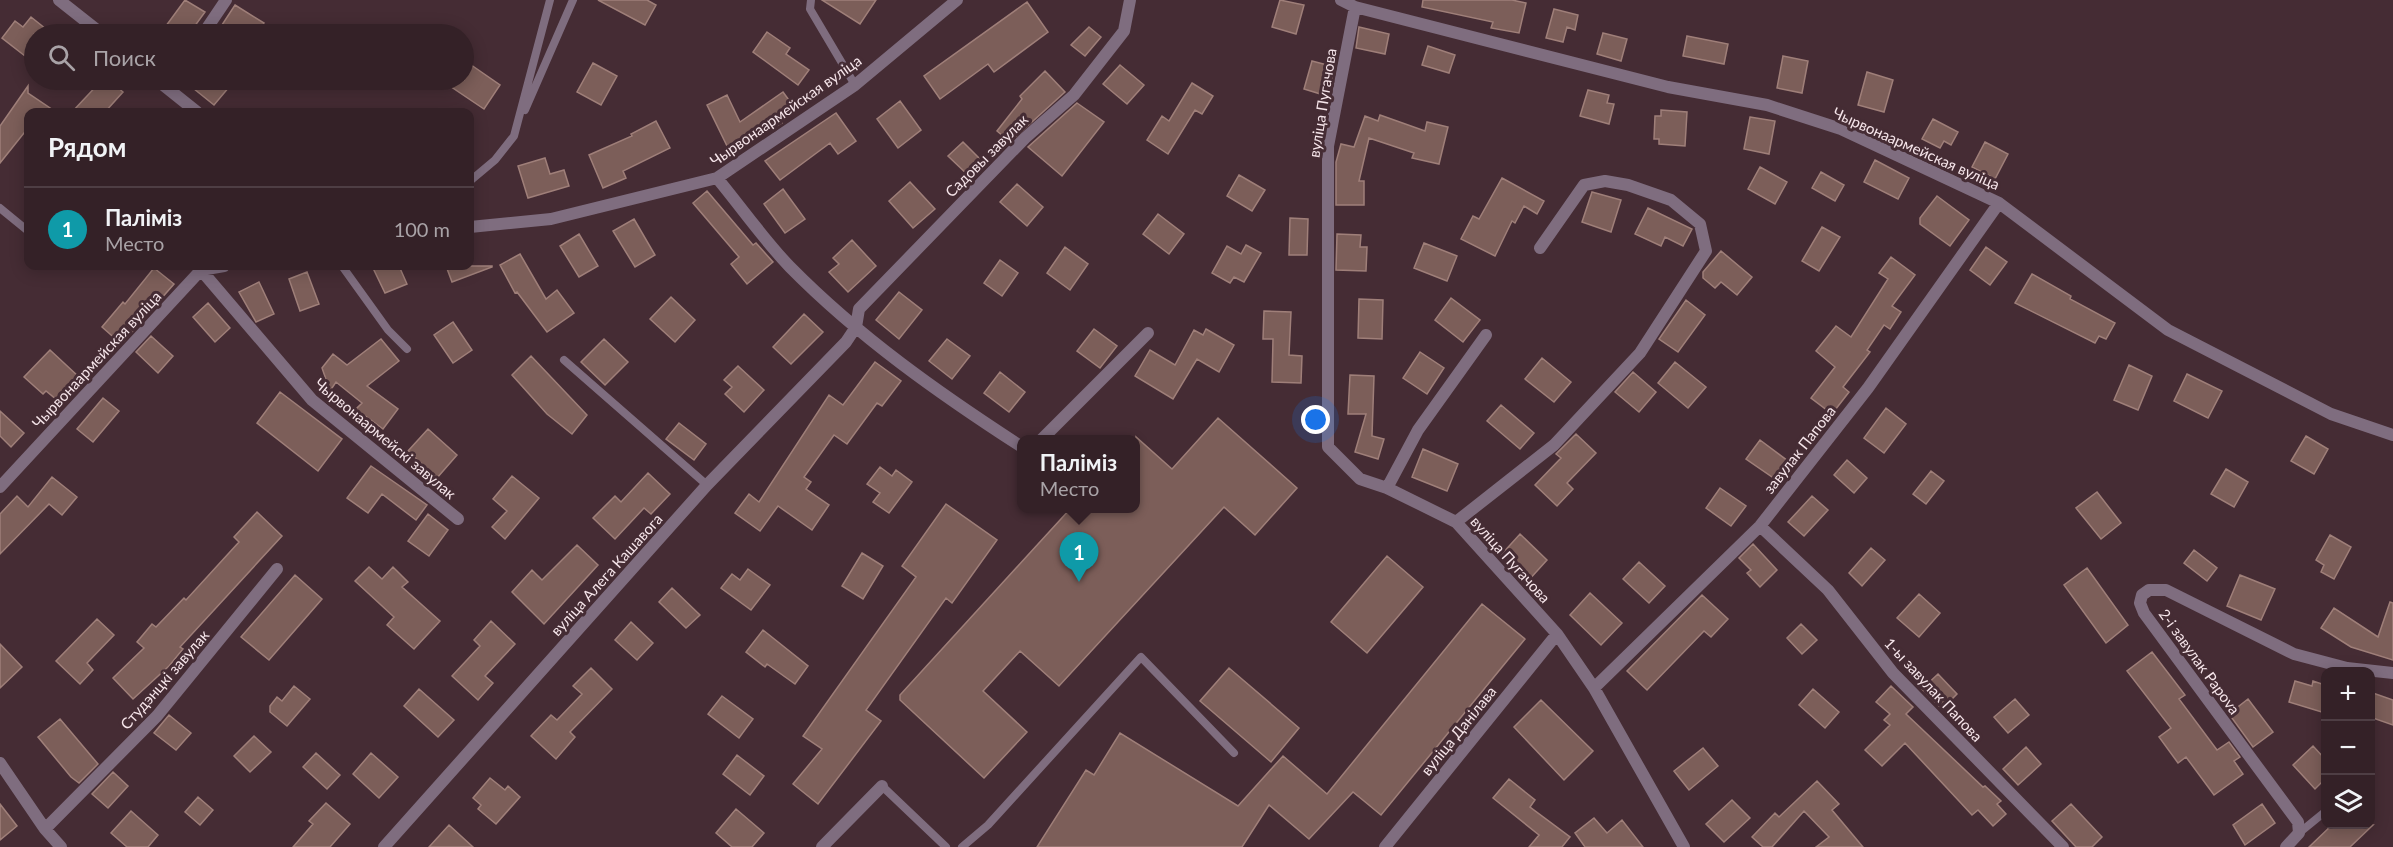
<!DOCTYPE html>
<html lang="ru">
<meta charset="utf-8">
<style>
body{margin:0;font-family:Lato,sans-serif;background:#3f2e33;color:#f1f3f6}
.controls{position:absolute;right:18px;bottom:18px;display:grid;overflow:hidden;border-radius:12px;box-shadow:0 3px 15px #0003}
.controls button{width:54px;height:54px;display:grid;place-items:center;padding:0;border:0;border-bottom:2px solid #4e3e44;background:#342127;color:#f1f3f6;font:30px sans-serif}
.you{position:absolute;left:1316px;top:420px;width:21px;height:21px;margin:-15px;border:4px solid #fff;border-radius:50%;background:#1a73e8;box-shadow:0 0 0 9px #1a73e833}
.badge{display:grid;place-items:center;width:39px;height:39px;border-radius:50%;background:#b45309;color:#fff;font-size:20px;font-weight:700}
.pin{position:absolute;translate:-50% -50px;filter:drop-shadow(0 2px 3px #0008)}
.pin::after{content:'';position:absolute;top:32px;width:21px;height:18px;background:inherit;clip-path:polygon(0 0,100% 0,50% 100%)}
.popup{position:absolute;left:1017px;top:435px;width:123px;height:78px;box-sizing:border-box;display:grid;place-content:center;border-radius:12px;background:#342127;filter:drop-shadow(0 2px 4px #0005);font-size:20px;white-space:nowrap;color:#a9a3a7}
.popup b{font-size:22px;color:#f1f3f6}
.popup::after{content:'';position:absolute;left:50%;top:100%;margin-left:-12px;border:12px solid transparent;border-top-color:#342127}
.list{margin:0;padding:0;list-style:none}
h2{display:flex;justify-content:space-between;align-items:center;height:78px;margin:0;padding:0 24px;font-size:26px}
h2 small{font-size:20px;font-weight:400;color:#a9a3a7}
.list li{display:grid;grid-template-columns:39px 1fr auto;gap:18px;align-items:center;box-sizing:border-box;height:84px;padding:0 24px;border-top:2px solid #4e3e44}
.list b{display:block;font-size:22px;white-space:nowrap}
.list p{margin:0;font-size:20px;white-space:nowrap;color:#a9a3a7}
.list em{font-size:20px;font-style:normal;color:#a9a3a7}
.icon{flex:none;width:33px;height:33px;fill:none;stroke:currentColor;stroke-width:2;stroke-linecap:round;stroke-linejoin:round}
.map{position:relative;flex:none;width:2393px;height:847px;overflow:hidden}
.search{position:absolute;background:#342127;box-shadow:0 3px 15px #0003;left:24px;top:24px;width:450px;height:66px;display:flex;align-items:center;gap:15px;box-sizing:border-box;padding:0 21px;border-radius:33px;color:#a9a3a7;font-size:22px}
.panel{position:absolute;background:#342127;box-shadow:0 3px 15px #0003;left:24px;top:108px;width:450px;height:162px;border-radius:12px}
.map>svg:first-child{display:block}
.building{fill:#7c5e59;stroke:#9f7f79;stroke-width:1.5}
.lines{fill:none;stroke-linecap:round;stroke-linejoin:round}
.service{stroke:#7f6d7f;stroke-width:8}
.minor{stroke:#7f6d7f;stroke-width:12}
.labels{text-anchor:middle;stroke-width:6;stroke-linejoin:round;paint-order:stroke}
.street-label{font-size:15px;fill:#f6e5ea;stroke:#452c34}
</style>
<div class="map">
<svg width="2393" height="847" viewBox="0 0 2393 847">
<rect width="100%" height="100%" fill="#452c34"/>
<!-- building -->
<path class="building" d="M185,0L205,12L189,34H160Z
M598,0H647L656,5L645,25Z
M822,0H876L860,24Z
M1280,0L1304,5L1296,34L1272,27Z
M1423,0H1512L1526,3L1519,33L1491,28L1493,22L1422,7Z
M1027,2L1048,32L994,72L988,64L940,99L924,76Z
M235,5L264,23L256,34H216Z
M1554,9L1578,15L1575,30L1567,27L1563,42L1546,38Z
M31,17L46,29L41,34H34V43L25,56L2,38L15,21L23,27Z
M1089,27L1101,37L1085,56L1071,45Z
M1359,27L1389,34L1385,54L1356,48Z
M767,32L790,48L786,54L809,70L798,85L753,52Z
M1603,33L1627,39L1621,61L1597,54Z
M1687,36L1728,44L1724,64L1683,56Z
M1428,46L1455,55L1449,73L1422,65Z
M1783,56L1808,61L1802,93L1777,88Z
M464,60L500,85L484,109L441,80H464Z
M1312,61L1335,67L1327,96L1304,89Z
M593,63L617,76L601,105L577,92Z
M1120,65L1144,85L1127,104L1103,84Z
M1045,71L1065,92L1010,142L997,131L1022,99L1020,96Z
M1867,72L1893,80L1884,112L1858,105Z
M102,80H109L123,92L105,112H72Z
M183,80H235L214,105Z
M1192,83L1213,96L1202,114L1195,110L1168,154L1147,140L1162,116L1169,121Z
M28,86V93L56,112H28V128L0,163V126Z
M1588,90L1609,95L1607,103L1614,104L1609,124L1580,116Z
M783,92L794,107L778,118L782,123L729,150L707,105L727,95L740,122Z
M900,101L921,130L898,148L877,119Z
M1077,103L1104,122L1062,176L1028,147Z
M1661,110L1687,112L1685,146L1659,144V139H1654L1655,116H1661Z
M836,113L856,141L838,154L830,143L780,180L765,161Z
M1380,115L1425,131L1427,122L1448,127L1439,164L1412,158L1414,153L1369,138L1359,181H1364V205H1336V162L1341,144L1354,147L1365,116L1378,121Z
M1750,117L1775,121L1769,154L1744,149Z
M1933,119L1958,132L1951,145L1944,141L1940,148L1922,139Z
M656,121L670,148L623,171L626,178L603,188L589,155L632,136L631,134Z
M963,142L984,163L970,177L948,156Z
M1985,142L2008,154L1995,179L1972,167Z
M545,158L550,174L564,170L569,186L528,198L518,166Z
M1875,160L1909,178L1898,199L1864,182Z
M1760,167L1787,182L1775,204L1748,189Z
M1821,172L1844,185L1835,201L1812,188Z
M1239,175L1265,190L1252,211L1227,196Z
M1502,178L1544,201L1537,214L1524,206L1515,223L1512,221L1495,256L1461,239L1473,216L1479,219Z
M910,182L935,209L913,228L889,201Z
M1017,184L1043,207L1027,226L1000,202Z
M783,189L805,219L785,233L764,204Z
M707,191L753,245L756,243L773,262L747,284L731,264L739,257L693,203Z
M1592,192L1621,200L1611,232L1582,222Z
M1937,196L1969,220L1950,246L1920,224V218Z
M1648,208L1692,229L1683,246L1665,237L1661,246L1635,234Z
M1158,214L1184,234L1169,254L1143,234Z
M1290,218L1308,219L1307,255H1289Z
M634,219L655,255L635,267L613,231Z
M1822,227L1840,237L1819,271L1802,261Z
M579,234L598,266L579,277L560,246Z
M1337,234L1361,235L1360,247H1367L1366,271L1336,270Z
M852,240L876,266L848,292L829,272L839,264L833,258Z
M1424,243L1457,256L1447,281L1414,268Z
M1246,245L1261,253L1244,282L1234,277L1230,283L1212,273L1227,246L1241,254Z
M1065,247L1088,264L1070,290L1047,273Z
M1986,247L2007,262L1990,285L1970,270Z
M1721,251L1752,277L1737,295L1721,282L1715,288L1703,278V272Z
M520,254L546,299L557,290L574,313L547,332L517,292L515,293L500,265Z
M1891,257L1915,275L1892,306L1901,312L1890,329L1884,325L1867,350L1870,352L1843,387L1849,392L1832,414L1811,398L1835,367L1816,351L1836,326L1851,337L1888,279L1879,273Z
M1000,260L1018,273L1002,296L984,283Z
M372,266H399L407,284L385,293Z
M446,266H492V267L452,282Z
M154,268L174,284L124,341L122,339L119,342L102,327L123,302L125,304Z
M307,272L319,304L300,311L289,279Z
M2032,274L2071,296L2070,299L2115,323L2106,339L2099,336L2095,343L2015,303Z
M259,282L274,314L256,322L239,292Z
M899,292L922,310L899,339L876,320Z
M671,297L695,320L675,342L650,319Z
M1451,298L1480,320L1463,342L1435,320Z
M1359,299L1383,300L1382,339L1358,338Z
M1686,300L1705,315L1678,352L1659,339Z
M208,303L230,328L215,342L193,317Z
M1264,311L1291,312L1289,355L1302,356L1301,383L1272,382L1273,339H1263Z
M804,314L823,332L791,364L773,347Z
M453,322L472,350L453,363L434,335Z
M1094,329L1117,346L1100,368L1077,351Z
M1206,329L1234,345L1219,372L1197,359L1173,399L1135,376L1150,350L1175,365L1194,330L1203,335Z
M151,336L173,356L158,373L136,352Z
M381,339L399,361L367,386L398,409L383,429L356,409L362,403L336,382L330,391L322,368L333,354L347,365Z
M604,339L628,362L605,385L581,362Z
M947,339L970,356L952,379L929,361Z
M50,350L79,377L57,400L46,391L43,394L24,377Z
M1420,352L1444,368L1427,394L1403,378Z
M531,356L587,415L572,434L547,414L512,375Z
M1542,358L1571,382L1554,402L1525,379Z
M875,362L901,381L882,406L877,403L847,444L834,435L804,477L811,482L806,489L829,505L812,530L778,506L760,531L735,513L749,494L759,502L829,395L843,405Z
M1675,362L1706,387L1688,408L1658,383Z
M2129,365L2152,376L2138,410L2114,400Z
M738,366L764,390L744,412L725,394L732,387L724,380Z
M1000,372L1025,392L1009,412L984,393Z
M1633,372L1656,392L1639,412L1615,392Z
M2187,374L2222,391L2208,418L2174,401Z
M1350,375L1374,376L1372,436L1384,439L1378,459L1355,452L1366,414H1348Z
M280,392L342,439L318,471L257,423Z
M103,398L119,411L93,442L77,429Z
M1501,405L1534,433L1520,449L1487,421Z
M1886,408L1906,424L1884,453L1864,438Z
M0,411L24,433L11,447L0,436Z
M1218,418L1297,488L1255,535L1224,507L1059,686L1020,651L983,691L1027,732L984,778L900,700V695L1071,508H1136V437L1172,469Z
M679,423L706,444L694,460L666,439Z
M428,429L457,455L437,478L408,451Z
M1576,434L1596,453L1567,483L1573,489L1557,506L1535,485L1561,458L1556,454Z
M2306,436L2328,449L2314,474L2291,461Z
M1760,440L1788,461L1775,479L1746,459Z
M1423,449L1458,464L1447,491L1412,477Z
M1847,460L1867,478L1854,493L1834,475Z
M371,466L427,505L416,520L382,494L368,513L347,498Z
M880,467L892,476L896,470L912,482L889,513L873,502L880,493L867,484Z
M2226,469L2248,482L2234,507L2211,494Z
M1931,471L1944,481L1926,504L1913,494Z
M648,473L670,494L651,514L644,508L615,539L593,518L615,496L621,502Z
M512,476L539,498L505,539L492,527L507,511L493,499Z
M52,477L77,497L62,515L49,504L0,554V514L17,496L28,507Z
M1720,488L1746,506L1731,526L1706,508Z
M2097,492L2121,523L2101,539L2076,508Z
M1812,496L1828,510L1804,536L1788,522Z
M946,504L997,540L952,603L946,598L866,710L881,721L818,804L793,784L822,749L803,736L916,577L902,566Z
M257,512L282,536L180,647L183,649L169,666L133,699L113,678L144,648L137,642L152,624L156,627L184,598L186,600L239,542L234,537Z
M428,514L448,530L429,556L408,541Z
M1520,534L1547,560L1528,581L1501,555Z
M2330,535L2351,547L2334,579L2321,572L2324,565L2316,560Z
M1753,544L1777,570L1760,587L1747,573L1751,570L1739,558Z
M577,545L598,565L544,624L512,592L532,570L542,580Z
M1871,548L1885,560L1862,586L1849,573Z
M2194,550L2217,568L2207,581L2184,563Z
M862,553L883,566L863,599L842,586Z
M1387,556L1423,587L1367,653L1331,622Z
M1639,562L1665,586L1649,603L1623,579Z
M369,567L382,579L393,567L408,582L402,587L440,621L414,649L387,625L394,617L355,581Z
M2087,568L2128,625L2106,643L2064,585Z
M748,569L770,585L751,610L721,588L732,574L740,580Z
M295,575L322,599L269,660L241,637Z
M2240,575L2275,589L2261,620L2227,606Z
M672,588L700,615L686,628L659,602Z
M1590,593L1622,623L1601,645L1570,615Z
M1919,594L1940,613L1919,637L1897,618Z
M1702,595L1728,619L1711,637L1704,631L1647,690L1627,671Z
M2390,602L2393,603V660L2351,647L2321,628L2334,608L2378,637Z
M1482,604L1525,639L1381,815L1353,792L1309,839L1269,805L1242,847H1037L1086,770L1094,775L1120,733L1238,806L1283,756L1327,794Z
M97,619L114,635L87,663L93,670L80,684L56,661Z
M491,621L515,644L485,676L493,683L478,700L452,676L480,646L474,640Z
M631,622L653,643L637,660L615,640Z
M1801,624L1817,640L1802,654L1787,638Z
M763,630L808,666L795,684L767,664L765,667L746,652Z
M0,644L22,667L0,688Z
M2152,652L2185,695L2179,699L2217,750L2229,742L2240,757L2234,761L2243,774L2214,795L2186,757L2178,763L2159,737L2171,728L2127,671Z
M591,668L612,689L570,732L575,737L556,759L531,736L551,715L557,720L582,694L573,686Z
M1229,668L1299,728L1271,762L1200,701Z
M1938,674L1957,694L1942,709L1922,689Z
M2295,681L2312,686L2313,681L2325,685V713L2289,702Z
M294,686L310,699L287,726L270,712V706L277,697L282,701Z
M1891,686L1913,707L1906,714L1983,787L1985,786L2001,801L1997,804L2006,814L1993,826L1978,810L1972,815L1905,743L1882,766L1865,750L1890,725L1884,720L1890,714L1876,702Z
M419,689L454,720L438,737L404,706Z
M1813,689L1839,712L1825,728L1799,705Z
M2370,692L2393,700V725L2370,717Z
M722,696L753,719L739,738L708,714Z
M2015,699L2029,715L2008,733L1994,717Z
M2248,699L2273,732L2253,747L2229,714Z
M1541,700L1593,751L1564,780L1514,727Z
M169,715L191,733L176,750L154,733Z
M60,719L98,764L79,783L71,777L38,737Z
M254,736L271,752L250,772L234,756Z
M2313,746L2325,759V779L2315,789L2293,765Z
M2026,747L2041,764L2018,785L2003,769Z
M1703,748L1718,766L1689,790L1674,771Z
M316,753L340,775L327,789L303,767Z
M371,753L398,777L379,798L353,774Z
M737,755L764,776L750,795L723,774Z
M113,772L128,786L108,808L92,794Z
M490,778L505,790L508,786L520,797L496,824L478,809L481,805L473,798Z
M1509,779L1535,800L1530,807L1570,837L1562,847H1529L1539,835L1493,798Z
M1817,781L1839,804L1832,810L1863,847H1816L1829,837L1804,811L1772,847H1763L1752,837L1775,813L1779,817Z
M198,797L213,810L200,825L185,812Z
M1732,800L1750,818L1724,842L1706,824Z
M326,803L350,824L330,847H293L313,824L309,821Z
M0,804L17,826L0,840Z
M2071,804L2102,837L2092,847H2076L2052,821Z
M2262,804L2275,823L2245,845L2233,825Z
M736,809L764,833L752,847H732L716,833Z
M131,811L158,835L148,847H127L111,833Z
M1594,818L1607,833L1622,820L1643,847H1585L1575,833Z
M449,825L473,847H429Z
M2332,825H2373L2350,847H2309Z"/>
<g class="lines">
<!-- service -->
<path class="service" d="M811,0L810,9L855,85
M525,110L573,0
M470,181L495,160L514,136L550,0
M0,208L28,231
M342,266L388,330L407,349
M564,360L707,485
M882,786L946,847
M2299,833L2326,811
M962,847L988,825L1141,657L1234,753"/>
<!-- minor -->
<path class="minor" d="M59,0L102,34
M1341,0L1355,7L1668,87L1767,105L1841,129L1999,203L2168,330L2331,414L2393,435
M1355,7L1328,146V447L1360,479L1387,488L1456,522L1557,634L1594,688L1684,847
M203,34L226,0
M157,80L197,112
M717,178C741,207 764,240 790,267C859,337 940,394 1022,447
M470,227L551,219L717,178L855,85L957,0
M201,270L312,400L458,519
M1041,440L1148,333
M0,487L201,270L224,266
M1387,488L1418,430L1486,335
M1456,522L1554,445L1640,353L1706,251L1700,224L1671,200L1628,185L1605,181L1584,185L1540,248
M1760,526L1828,590L1893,673L2063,847
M1594,688L1760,526L1868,388L1999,203
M0,763L45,829L61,847
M45,829L157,716L277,569
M384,847L707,485L846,342L856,327L859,309L1025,138L1074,95L1124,31L1130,0
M822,847L882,786
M1385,847L1557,634
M2286,847L2299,833L2298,822L2144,613L2140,603L2142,595L2149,590H2166L2294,654L2347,668L2393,673"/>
</g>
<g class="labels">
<!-- street labels -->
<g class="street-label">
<text transform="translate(1323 103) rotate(-81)" y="5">вуліца Пугачова</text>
<text transform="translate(786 111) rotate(-35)" y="5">Чырвонаармейская вуліца</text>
<text transform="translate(1916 149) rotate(24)" y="5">Чырвонаармейская вуліца</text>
<text transform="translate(987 156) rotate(-45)" y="5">Садовы завулак</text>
<text transform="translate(97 360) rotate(-47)" y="5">Чырвонаармейская вуліца</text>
<text transform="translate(385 439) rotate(40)" y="5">Чырвонаармейскі завулак</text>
<text transform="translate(1800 450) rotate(-52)" y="5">завулак Папова</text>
<text transform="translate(1510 560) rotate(48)" y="5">вуліца Пугачова</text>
<text transform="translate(607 575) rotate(-48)" y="5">вуліца Алега Кашавога</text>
<text transform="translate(2199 662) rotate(54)" y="5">2-і завулак Papova</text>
<text transform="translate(165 680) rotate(-49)" y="5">Студэнцкі завулак</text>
<text transform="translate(1933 690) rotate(47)" y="5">1-ы завулак Папова</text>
<text transform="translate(1459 731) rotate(-51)" y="5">вуліца Данілава</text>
</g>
</g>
</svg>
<div class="controls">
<button>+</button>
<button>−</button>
<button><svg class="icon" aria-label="layers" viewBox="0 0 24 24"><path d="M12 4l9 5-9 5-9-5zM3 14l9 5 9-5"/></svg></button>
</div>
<div class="you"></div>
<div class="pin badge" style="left:1079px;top:582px;background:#0f9aa8">1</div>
<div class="popup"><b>Паліміз</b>Место</div>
<div class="search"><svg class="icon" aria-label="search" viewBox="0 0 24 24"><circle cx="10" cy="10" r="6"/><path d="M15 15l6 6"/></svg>Поиск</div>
<section class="panel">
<h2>Рядом<small></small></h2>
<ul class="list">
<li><span class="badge" style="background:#0f9aa8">1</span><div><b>Паліміз</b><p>Место</p></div><em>100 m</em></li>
</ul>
</section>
</div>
